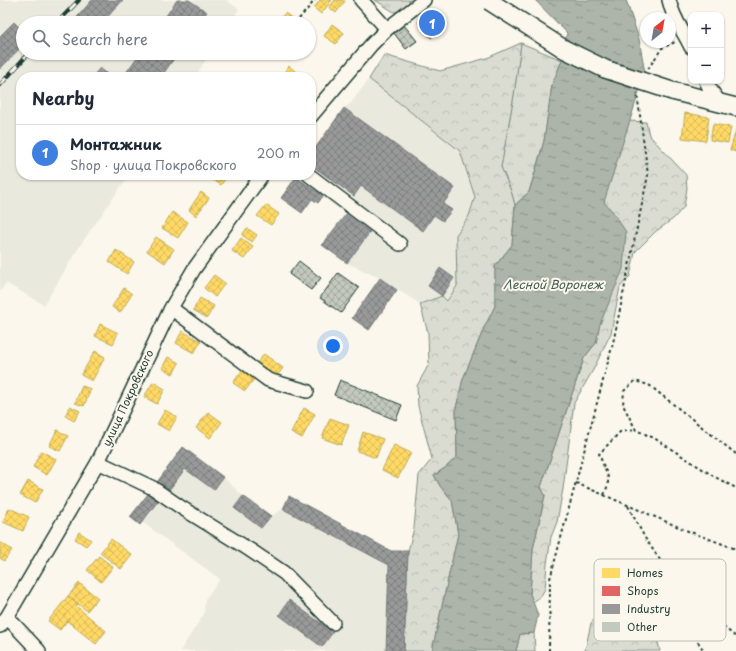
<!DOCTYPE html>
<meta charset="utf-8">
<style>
body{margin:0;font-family:"Playpen Sans",sans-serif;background:#f6f6f7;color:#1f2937}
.controls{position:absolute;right:12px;top:12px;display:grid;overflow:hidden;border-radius:8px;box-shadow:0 1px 3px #0004}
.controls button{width:36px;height:36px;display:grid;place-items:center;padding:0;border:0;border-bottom:1px solid #e0e1e3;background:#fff;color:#1f2937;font:20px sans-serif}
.compass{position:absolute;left:640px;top:12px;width:36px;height:36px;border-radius:50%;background:#fff;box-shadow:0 1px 3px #0004;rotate:31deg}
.you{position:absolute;left:333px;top:346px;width:14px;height:14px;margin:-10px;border:3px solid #fff;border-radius:50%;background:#1a73e8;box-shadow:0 0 0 6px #1a73e833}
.badge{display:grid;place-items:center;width:26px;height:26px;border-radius:50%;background:#2563eb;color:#fff;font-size:13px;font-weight:700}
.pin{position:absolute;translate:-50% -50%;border:2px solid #fff;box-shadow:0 1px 4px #0006}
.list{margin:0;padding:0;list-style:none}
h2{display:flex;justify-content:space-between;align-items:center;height:52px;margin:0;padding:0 16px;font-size:17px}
h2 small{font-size:13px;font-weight:400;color:#747a83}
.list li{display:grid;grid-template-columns:26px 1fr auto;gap:12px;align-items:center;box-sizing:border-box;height:56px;padding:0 16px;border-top:1px solid #e0e1e3}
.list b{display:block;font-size:15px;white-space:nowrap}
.list p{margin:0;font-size:13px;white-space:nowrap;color:#747a83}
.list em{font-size:13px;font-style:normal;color:#747a83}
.icon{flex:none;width:22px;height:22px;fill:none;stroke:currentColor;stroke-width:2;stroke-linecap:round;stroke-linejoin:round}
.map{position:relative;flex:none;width:736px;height:651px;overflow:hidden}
.search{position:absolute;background:#fff;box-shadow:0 1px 3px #0004;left:16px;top:16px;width:300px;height:44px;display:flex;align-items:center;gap:10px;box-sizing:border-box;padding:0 14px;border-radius:22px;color:#747a83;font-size:15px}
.panel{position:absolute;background:#fff;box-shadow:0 1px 3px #0004;left:16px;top:72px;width:300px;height:108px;border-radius:16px}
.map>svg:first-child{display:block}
.built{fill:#eae9de}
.grass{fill:url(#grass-tufts);stroke:#7d8c82}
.forest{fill:url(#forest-crowns);stroke:#7d8c82}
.water{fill:url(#water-ripples);stroke:#74847b}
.homes{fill:url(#homes-cross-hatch);stroke:#bcaa57}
.shops{fill:url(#shops-cross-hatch);stroke:#a65a57}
.industry{fill:url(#industry-cross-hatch);stroke:#747d7b}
.building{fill:url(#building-cross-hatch);stroke:#1f3d34}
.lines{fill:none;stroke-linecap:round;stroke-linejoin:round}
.minor-casing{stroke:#1f3d34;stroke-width:16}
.major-casing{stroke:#1f3d34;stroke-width:20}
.path{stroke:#1f3d34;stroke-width:2;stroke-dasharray:3 3;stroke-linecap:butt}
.minor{stroke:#fbf7ec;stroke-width:13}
.major{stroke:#fbf7ec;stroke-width:17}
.rail-casing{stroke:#1f3d34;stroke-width:4.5}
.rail{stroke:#fbf7ec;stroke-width:3;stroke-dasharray:9;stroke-linecap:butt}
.major-bridge-casing{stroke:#1f3d34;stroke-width:20;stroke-linecap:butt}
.major-bridge{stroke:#fbf7ec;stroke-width:17}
.labels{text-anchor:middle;stroke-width:4;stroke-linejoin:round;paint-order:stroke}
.street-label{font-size:11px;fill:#1f3d34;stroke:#fbf7ec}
.water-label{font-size:12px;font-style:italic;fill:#425b52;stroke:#fbf7ec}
.key{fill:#fbf7ec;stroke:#b9bfb5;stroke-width:1}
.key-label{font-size:11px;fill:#1f3d34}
</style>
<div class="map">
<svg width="736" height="651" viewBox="0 0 736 651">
<defs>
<pattern id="grass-tufts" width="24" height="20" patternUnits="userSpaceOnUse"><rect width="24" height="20" fill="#dbdcd1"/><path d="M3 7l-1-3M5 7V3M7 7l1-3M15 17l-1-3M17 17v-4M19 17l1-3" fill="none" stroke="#bcbeb4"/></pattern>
<pattern id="forest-crowns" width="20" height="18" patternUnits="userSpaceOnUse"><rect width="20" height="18" fill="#dbdcd1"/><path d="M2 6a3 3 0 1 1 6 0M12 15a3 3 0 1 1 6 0" fill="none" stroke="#bcbeb4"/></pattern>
<pattern id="water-ripples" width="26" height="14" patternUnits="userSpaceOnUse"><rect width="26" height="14" fill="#adb4aa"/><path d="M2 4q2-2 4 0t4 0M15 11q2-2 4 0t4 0" fill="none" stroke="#8c948b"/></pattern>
<pattern id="homes-cross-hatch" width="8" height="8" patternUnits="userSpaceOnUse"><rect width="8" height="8" fill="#ffd966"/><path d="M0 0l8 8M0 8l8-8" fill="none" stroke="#dabb59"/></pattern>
<pattern id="shops-cross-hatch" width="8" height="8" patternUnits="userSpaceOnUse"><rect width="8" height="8" fill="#e06666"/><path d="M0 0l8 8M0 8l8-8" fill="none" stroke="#b55555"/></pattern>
<pattern id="industry-cross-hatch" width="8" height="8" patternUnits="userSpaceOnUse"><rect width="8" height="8" fill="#999"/><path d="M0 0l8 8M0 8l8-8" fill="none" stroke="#7c7e7e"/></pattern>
<pattern id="building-cross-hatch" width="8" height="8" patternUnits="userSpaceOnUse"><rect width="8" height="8" fill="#c4c9be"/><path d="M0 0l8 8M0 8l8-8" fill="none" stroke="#9fa49b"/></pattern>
</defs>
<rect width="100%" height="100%" fill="#fbf7ec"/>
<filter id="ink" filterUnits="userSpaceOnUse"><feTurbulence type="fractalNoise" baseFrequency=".025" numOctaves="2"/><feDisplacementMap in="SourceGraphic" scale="8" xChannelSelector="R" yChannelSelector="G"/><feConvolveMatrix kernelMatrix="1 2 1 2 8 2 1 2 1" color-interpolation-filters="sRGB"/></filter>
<g filter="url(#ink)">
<!-- built -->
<path class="built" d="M0,0H226L239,9L230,23H23V53H210L195,77H21V175H129L81,244L44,305L6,283L0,292Z
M369,79L460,151L475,197L469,216L456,235L457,286L446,301L442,296L420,304L380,278L347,263L370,232L298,179L301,175H311V154L344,108L351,103Z
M183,447L223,477L243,496L271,516L283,509L289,496L390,551H408L404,651H180L204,614L205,599L220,579L142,522L140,525L130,517Z"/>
<!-- grass -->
<path class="grass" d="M375,0H416L402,11L394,12Z
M521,43L562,60L552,85L544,141L529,192L515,205L511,191L501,167L514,95Z"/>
<!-- forest -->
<path class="forest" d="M521,43L514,95L501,167L511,191L515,205L512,245L495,266V306L484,328L463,379L456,408L457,457L445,468L434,475L440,486L452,500L458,534L432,651H404L408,551L414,528L419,475L432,459L418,406L417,386L429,364L428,333L420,304L442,296L447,301L457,286L456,235L469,216L475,197L460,151L369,79L384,55L440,71L487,58Z
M629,121L646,122L649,135L686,175L687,188L684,207L673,219L655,232L635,252L630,276L620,287L611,333L593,370L574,403L563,489L557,522L551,537L547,564L545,589L540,597L533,602L530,594L533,549L545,496L541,487L584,358L596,343L613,212L603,202Z
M604,609L654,625L660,651H585L591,623Z
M534,633L535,651H516L520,634Z"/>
<!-- water -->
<path class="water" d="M535,0H626L639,39L645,73L604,202L613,212L626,232L623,269L600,324L596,343L584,358L541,487L545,495L533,549L530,594L538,615L534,633L520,634L516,651H432L458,534L452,500L440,486L434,475L445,468L457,457L456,408L463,379L484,328L495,306V266L512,245L515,205L529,192L535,173L544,141L552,85L562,60L567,33Z"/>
<!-- homes -->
<path class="homes" d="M320,0H332L321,14L314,8Z
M335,0L345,1L336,13L329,8Z
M285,13L294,20L292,23H277Z
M332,24L344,33L336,44L324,36Z
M289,66L302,77H280Z
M685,113L709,117L706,141L682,138Z
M713,124L731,127L728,143L710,140Z
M736,130V152L730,150Z
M211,175H225L227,176L221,185L210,178Z
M201,192L209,198L196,216L189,210Z
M266,205L279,214L271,225L257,216Z
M172,212L188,222L178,238L162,228Z
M247,228L257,235L252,242L242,235Z
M156,237L174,249L165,263L147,251Z
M241,238L253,247L244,259L232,251Z
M116,250L134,262L127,274L109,262Z
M214,275L225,283L215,297L204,288Z
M124,288L132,294L120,313L112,307Z
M200,298L214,306L207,318L193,310Z
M100,324L118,333L113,344L95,336Z
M182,331L201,341L194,353L176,343Z
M95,351L105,357L92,381L81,375Z
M264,354L283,368L275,379L256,364Z
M168,357L179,363L173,374L162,368Z
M242,370L255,378L245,391L233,383Z
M153,382L165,389L157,404L144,397Z
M82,386L91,389L84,406L75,403Z
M70,406L80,411L74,421L65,416Z
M304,408L315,414L302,438L291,432Z
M165,410L177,417L169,431L157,424Z
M208,412L222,422L210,438L196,428Z
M330,418L349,425L341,445L322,438Z
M57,430L68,436L60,451L49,446Z
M363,432L383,439L376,458L357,451Z
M394,445L411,453L398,478L382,470Z
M41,451L56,459L47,475L33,467Z
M28,481L43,489L35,503L20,495Z
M9,508L29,517L23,531L3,522Z
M79,532L91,540L86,546L75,539Z
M111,539L132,555L121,569L100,553Z
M0,542L12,550L4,561L0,558Z
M99,556L113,567L101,582L87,570Z
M79,583L98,598L87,611L68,596Z
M68,596L78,604L76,606L106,631L96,644L67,621L60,630L48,621Z"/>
<!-- shops -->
<path class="shops" d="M433,9L447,24L431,38L418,22Z"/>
<!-- industry -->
<path class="industry" d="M92,0H123L102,23H72Z
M177,0H189L207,12L199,23H161Z
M14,22L23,31V45L0,69V36Z
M140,53H178L161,77H123Z
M100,68L111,77H92Z
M344,108L455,188L443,204L452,210L443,221L434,215L423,231L361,186L354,196L311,165V154Z
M296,177L323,196L318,203L312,199L302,213L281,198Z
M346,214L370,232L347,263L322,245Z
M440,268L454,278L442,296L428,286Z
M380,278L397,290L369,330L352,318Z
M183,447L223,477L214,490L185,469L166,494L155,485Z
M151,490L161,497L140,525L130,517Z
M243,496L271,516L261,528L234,508Z
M289,496L391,551H408L404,651H386L389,565L283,509Z
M289,600L333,632L322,647L279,615Z"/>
<!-- building -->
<path class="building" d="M404,25L417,41L406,49L394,33Z
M299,261L321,278L311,290L289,274Z
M338,273L359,288L341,313L320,298Z
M340,380L402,405L396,420L334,395Z"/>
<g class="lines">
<!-- minor casing -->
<g class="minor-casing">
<path id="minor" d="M361,0L387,29
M669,0C673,19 683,30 691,47
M706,81L710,89L720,103
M311,116L371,45L387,29L424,0
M309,175L400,244
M171,308L268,380L307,391
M98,462L153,488L182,508L250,550L284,573L333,623
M7,617L39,651
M0,626L7,617L98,462L171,308L194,269L262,175"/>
</g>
<!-- major casing -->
<g class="major-casing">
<path id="major" d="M672,91L736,107"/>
</g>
<!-- path -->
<path class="path" d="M299,19L315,0
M648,69L662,48L675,42
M736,454L649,385L635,381L624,391L623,405L636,430L654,438L715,477L736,488
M576,483L688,531L736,549
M604,495L608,485V477L599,454L620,432L636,430
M628,506L645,538L684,595L736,637
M684,596L694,636L704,651
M549,651L550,579L613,343L648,175L637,93"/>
<!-- minor -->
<use href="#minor" class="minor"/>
<!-- major -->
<use href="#major" class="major"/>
<!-- rail casing -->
<g class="rail-casing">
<path id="rail" d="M57,23L79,0
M0,85L29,53"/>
</g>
<!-- rail -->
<use href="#rail" class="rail"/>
<!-- major-bridge casing -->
<g class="major-bridge-casing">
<path id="major-bridge" d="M489,1L564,49L605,69L672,91"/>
</g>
<!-- major-bridge -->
<use href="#major-bridge" class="major-bridge"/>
</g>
</g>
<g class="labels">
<!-- street labels -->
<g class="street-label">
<text transform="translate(128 398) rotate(-65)" y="4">улица Покровского</text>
</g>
<!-- water labels -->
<g class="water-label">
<text x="553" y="289">Лесной Воронеж</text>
</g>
</g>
<!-- legend -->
<rect x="594" y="559" width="132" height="82" rx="6" class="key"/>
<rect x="602" y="568" width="18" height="10" fill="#ffd966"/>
<rect x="602" y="586" width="18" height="10" fill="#e06666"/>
<rect x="602" y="604" width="18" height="10" fill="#999"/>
<rect x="602" y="622" width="18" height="10" fill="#c4c9be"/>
<g class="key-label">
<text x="627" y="577">Homes</text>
<text x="627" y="595">Shops</text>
<text x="627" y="613">Industry</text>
<text x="627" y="631">Other</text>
</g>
</svg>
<div class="controls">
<button>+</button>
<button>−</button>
</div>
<svg class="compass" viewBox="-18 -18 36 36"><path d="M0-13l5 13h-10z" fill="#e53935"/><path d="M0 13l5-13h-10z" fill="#747a83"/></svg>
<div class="you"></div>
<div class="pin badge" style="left:432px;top:23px;background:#3f7fe0">1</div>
<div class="search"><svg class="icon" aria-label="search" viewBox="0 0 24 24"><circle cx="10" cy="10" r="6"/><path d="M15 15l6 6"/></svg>Search here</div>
<section class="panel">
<h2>Nearby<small></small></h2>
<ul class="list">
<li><span class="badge" style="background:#3f7fe0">1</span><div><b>Монтажник</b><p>Shop · улица Покровского</p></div><em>200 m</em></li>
</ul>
</section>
</div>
